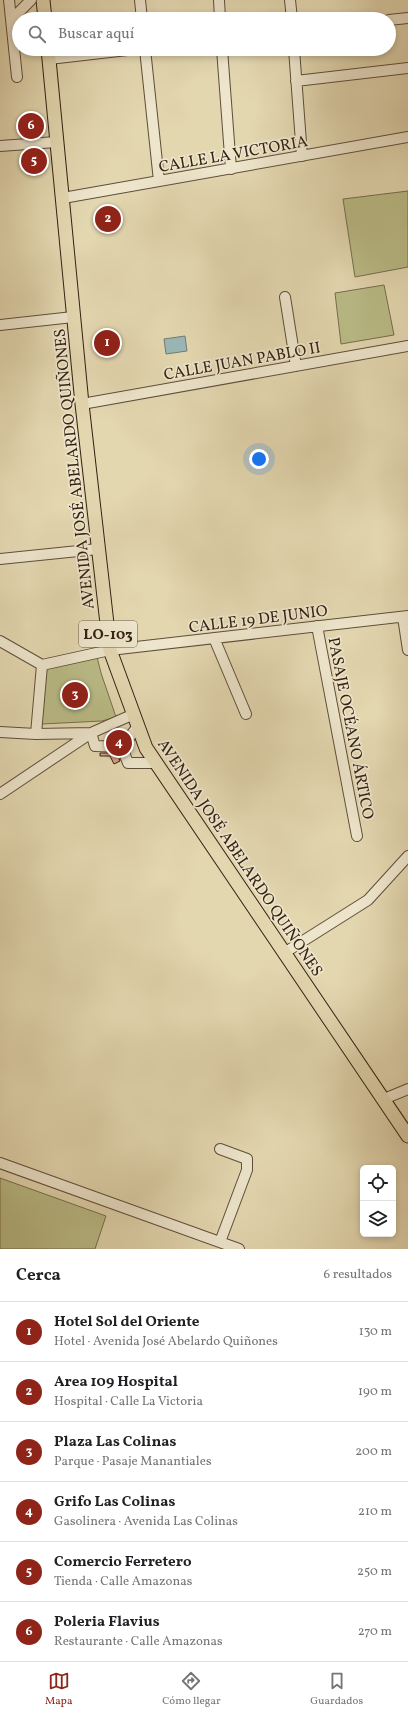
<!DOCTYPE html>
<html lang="es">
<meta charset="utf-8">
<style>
body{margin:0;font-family:Vollkorn,serif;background:#f2f2f2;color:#202124}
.controls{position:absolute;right:12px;bottom:12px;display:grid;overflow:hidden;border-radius:6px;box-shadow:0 2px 6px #0003}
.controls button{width:36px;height:36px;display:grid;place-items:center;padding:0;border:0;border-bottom:1px solid #e0e0e0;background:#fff;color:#202124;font:20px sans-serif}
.you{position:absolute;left:259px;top:459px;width:14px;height:14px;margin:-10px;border:3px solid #fff;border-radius:50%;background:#1a73e8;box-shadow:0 0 0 6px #1a73e833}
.badge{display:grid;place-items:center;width:26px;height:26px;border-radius:50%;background:#8f2418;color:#fff;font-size:13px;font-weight:700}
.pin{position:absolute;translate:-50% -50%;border:2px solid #fff;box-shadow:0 1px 4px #0006}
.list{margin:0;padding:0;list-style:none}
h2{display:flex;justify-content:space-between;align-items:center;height:52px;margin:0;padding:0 16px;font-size:17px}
h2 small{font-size:13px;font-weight:400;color:#757577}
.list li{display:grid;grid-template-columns:26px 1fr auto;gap:12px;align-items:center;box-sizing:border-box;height:60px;padding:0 16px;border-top:1px solid #e0e0e0}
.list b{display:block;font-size:15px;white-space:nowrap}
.list p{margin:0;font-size:13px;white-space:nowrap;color:#757577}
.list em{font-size:13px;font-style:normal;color:#757577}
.icon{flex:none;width:22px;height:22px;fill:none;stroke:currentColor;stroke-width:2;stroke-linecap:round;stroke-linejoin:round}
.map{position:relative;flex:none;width:408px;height:1249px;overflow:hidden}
.search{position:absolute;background:#fff;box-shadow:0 2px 6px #0003;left:12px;right:12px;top:12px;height:44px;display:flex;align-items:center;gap:10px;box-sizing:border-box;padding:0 14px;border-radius:22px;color:#757577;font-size:15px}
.sheet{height:412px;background:#fff}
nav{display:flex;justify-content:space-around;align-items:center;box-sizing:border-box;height:56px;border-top:1px solid #e0e0e0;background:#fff;font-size:11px;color:#757577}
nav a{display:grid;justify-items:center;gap:2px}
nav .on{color:#8f2418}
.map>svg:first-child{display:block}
.green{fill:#babc87;stroke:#766e4d}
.water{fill:#9ab7b7;stroke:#717b75}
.building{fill:#e3a488;stroke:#332113}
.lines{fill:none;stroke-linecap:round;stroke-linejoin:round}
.minor-casing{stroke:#5f4e3a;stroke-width:12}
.major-casing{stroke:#332113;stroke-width:15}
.minor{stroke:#ede5cc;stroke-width:10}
.major{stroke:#e3d7b0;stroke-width:13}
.labels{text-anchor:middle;stroke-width:3.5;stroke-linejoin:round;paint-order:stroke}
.shield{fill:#ede5cc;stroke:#6b5c4a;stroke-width:1}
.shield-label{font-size:15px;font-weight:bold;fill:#332113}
.street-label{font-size:16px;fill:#332113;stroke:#ede5cc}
</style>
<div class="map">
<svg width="408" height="1249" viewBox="0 0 408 1249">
<rect width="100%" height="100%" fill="#e3d7b0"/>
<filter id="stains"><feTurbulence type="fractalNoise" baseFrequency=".005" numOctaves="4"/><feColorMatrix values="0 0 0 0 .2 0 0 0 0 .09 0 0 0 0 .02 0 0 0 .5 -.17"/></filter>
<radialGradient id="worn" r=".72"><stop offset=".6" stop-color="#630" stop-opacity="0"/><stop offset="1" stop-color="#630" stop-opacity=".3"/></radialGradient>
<!-- green -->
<path class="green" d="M408,191V267L355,277L343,199Z
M384,285L394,335L341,344L335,293Z
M95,649L101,673L116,717L102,721L42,724L46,661Z
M0,1178L106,1216L95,1249H0Z"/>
<!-- water -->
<path class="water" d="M185,336L187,351L166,354L164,339Z"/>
<!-- building -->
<path class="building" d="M100,753H117L120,761L114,764L110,756H100Z"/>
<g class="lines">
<!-- minor casing -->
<g class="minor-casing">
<path id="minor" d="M9,0L17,77
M140,0L142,19
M219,0L220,19
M290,0L292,19
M11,20L31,0
M389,20L408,18
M145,49L159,181
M222,49L231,169
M294,49L302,156
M49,59L136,49
M296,81L408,68
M0,146L56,142
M63,198L408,137
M285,297L296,366
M0,325L73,317
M82,404L408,346
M0,559L98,549
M403,617L408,650
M317,626L357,836
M214,638L246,714
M0,641L42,665L110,650L408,616
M138,726L122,747L128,763H156
M0,732L36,734L91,733L134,714
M36,734L42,665
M0,794L91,733L95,746L122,747
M284,953L368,900L408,856
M384,1099L408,1089
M220,1149L247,1159V1170L220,1242
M0,1163L239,1249"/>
</g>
<!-- major casing -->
<g class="major-casing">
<path id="major" d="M43,0L45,19
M48,49L82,404L110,650L146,748L408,1136"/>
</g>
<!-- minor -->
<use href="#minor" class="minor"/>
<!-- major -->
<use href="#major" class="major"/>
</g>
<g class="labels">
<!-- shield labels -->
<rect class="shield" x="79" y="621" width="58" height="26" rx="3"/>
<g class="shield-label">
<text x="108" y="639">LO-103</text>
</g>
<!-- street labels -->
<g class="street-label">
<text transform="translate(233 153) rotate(-10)" y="6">CALLE LA VICTORIA</text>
<text transform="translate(242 360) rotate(-10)" y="6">CALLE JUAN PABLO II</text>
<text transform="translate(73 469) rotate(-96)" y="6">AVENIDA JOSÉ ABELARDO QUIÑONES</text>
<text transform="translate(258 618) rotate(-7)" y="6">CALLE 19 DE JUNIO</text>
<text transform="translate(352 728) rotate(79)" y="6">PASAJE OCÉANO ÁRTICO</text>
<text transform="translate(241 857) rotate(56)" y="6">AVENIDA JOSÉ ABELARDO QUIÑONES</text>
</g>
</g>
<rect width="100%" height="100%" filter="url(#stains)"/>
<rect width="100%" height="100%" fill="url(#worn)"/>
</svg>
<div class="controls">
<button><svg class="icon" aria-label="locate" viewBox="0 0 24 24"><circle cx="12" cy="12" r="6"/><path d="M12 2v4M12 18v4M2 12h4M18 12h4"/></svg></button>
<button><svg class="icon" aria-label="layers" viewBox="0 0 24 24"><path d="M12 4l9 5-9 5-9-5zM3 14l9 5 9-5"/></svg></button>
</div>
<div class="you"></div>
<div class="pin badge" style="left:107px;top:343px">1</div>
<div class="pin badge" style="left:108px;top:219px">2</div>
<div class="pin badge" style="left:75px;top:695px">3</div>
<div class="pin badge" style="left:119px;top:743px">4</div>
<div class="pin badge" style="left:34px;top:161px">5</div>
<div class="pin badge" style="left:31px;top:126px">6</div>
<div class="search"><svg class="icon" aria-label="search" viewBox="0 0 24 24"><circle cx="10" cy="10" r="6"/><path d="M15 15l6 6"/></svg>Buscar aquí</div>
</div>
<section class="sheet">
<h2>Cerca<small>6 resultados</small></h2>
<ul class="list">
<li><span class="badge">1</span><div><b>Hotel Sol del Oriente</b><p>Hotel · Avenida José Abelardo Quiñones</p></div><em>130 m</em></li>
<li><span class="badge">2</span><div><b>Area 109 Hospital</b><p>Hospital · Calle La Victoria</p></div><em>190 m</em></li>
<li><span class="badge">3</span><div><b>Plaza Las Colinas</b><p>Parque · Pasaje Manantiales</p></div><em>200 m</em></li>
<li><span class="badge">4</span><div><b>Grifo Las Colinas</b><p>Gasolinera · Avenida Las Colinas</p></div><em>210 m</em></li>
<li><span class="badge">5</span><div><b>Comercio Ferretero</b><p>Tienda · Calle Amazonas</p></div><em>250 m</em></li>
<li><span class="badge">6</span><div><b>Poleria Flavius</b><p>Restaurante · Calle Amazonas</p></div><em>270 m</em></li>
</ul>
</section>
<nav>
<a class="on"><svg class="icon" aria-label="map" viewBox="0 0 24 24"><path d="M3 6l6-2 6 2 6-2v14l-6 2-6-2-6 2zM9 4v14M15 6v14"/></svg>Mapa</a>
<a><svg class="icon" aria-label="directions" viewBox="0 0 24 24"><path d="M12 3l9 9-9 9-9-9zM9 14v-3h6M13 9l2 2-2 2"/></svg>Cómo llegar</a>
<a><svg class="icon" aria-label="saved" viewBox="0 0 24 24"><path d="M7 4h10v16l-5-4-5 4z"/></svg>Guardados</a>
</nav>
